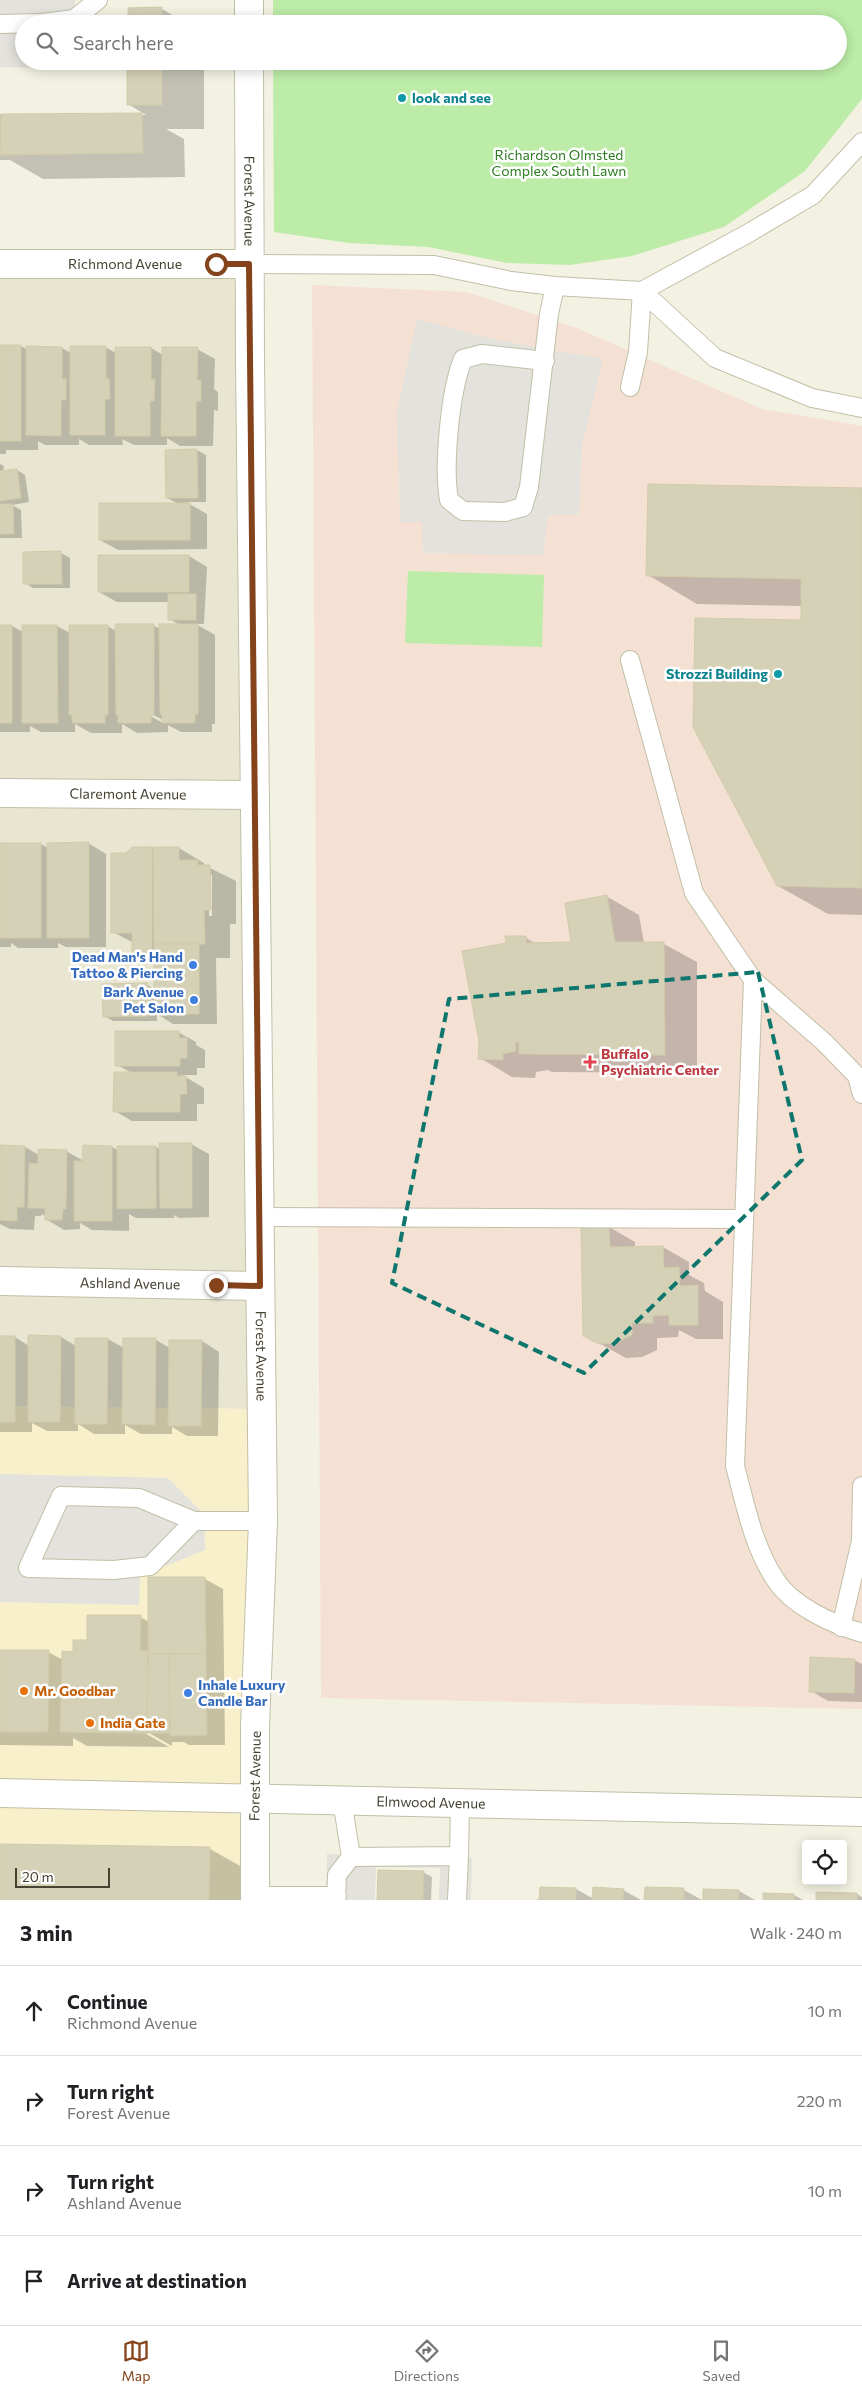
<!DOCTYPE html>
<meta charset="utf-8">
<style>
body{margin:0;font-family:Commissioner,sans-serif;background:#f6f6f6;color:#202124}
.controls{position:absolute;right:15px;bottom:15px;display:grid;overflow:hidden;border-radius:5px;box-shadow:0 2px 12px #0003}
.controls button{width:45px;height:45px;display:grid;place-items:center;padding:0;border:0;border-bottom:1px solid #e0e0e0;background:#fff;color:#202124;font:25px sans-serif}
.scale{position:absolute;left:15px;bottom:12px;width:95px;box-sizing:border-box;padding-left:5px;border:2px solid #454232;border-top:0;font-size:14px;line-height:18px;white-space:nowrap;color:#454232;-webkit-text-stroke:4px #fff;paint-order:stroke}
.stop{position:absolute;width:15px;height:15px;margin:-11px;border:4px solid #84431a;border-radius:50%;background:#fff}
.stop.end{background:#84431a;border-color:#fff;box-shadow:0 1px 5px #0008}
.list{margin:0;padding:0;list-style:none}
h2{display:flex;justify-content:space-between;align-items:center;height:65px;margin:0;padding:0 20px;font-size:21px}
h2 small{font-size:16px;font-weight:400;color:#757577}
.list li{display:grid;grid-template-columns:32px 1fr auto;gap:15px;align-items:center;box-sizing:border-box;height:90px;padding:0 20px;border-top:1px solid #e0e0e0}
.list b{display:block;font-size:19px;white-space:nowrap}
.list p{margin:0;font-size:16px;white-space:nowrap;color:#757577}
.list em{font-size:16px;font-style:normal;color:#757577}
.icon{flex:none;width:28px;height:28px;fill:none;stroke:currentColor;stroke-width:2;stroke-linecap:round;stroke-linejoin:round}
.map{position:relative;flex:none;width:862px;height:1900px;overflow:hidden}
.search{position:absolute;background:#fff;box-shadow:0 2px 12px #0003;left:15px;right:15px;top:15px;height:55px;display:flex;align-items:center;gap:12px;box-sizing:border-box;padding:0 18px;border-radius:28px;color:#757577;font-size:19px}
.sheet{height:425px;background:#fff}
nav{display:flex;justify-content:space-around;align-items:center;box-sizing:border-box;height:70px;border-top:1px solid #e0e0e0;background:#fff;font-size:14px;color:#757577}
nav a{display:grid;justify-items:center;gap:2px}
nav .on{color:#84431a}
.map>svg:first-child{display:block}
.residential{fill:#e8e6d0}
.commercial{fill:#f8f0cb}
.medical{fill:#f5e1d4}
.green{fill:#bceca7}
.parking{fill:#e3e2dc}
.shadow{fill:#0003;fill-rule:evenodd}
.building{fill:#d5d1b7;stroke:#d1cbaa}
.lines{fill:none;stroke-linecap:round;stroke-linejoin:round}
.service-casing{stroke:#c2bfa7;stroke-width:20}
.minor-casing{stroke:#c2bfa7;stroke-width:30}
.tertiary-casing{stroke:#c2bfa7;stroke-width:30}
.service{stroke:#fff;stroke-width:18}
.minor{stroke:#fff;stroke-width:28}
.tertiary{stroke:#fff;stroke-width:28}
.route{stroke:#84431a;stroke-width:6}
.marked{fill:none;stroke:#0f766e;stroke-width:4;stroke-dasharray:10 6;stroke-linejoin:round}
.culture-dot{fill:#0f9aa8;stroke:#fff;stroke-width:2}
.shop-dot{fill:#3f7fe0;stroke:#fff;stroke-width:2}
.health-dot{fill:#e0444e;stroke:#fff;stroke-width:2}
.food-dot{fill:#e8710a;stroke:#fff;stroke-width:2}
.labels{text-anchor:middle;stroke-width:5;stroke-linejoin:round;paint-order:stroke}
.culture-label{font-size:14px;font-weight:bold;fill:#0d838f;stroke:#fff;text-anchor:start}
.park-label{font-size:14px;fill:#2d7c21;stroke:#fff}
.street-label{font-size:14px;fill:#454232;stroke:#fff}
.shop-label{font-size:14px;font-weight:bold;fill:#366cbe;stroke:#fff;text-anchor:end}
.health-label{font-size:14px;font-weight:bold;fill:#be3a42;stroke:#fff;text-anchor:start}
.food-label{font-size:14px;font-weight:bold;fill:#c56008;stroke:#fff;text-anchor:start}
</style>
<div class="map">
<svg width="862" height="1900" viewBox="0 0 862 1900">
<rect width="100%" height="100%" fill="#f3f2e2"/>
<!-- residential -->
<path class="residential" d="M0,264H249L262,1409L0,1406Z"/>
<!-- commercial -->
<path class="commercial" d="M0,1406L262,1409L259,1900H0Z"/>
<!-- medical -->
<path class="medical" d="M312,285L466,292L577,328L762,409L862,426V1709L321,1698Z"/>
<!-- green -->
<path class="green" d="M273,0H862V99L805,171L724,227L632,256L570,265L507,263L428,247L349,243L274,232L273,61H838V24H273Z
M408,571L544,575L542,647L405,643Z"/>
<!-- parking -->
<path class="parking" d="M0,0H75V24H24V61H75V68L0,67Z
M417,319L492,339L603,359L582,445L579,514L548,515L543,555L423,553L422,522H400L397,412Z
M0,1474L168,1478L204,1514L205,1550L140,1576L139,1605L0,1602Z
M327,1854L472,1858L471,1900H439L440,1868L376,1867L375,1900H326Z"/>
<!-- shadow -->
<path class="shadow" d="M162,9L188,24H129Z
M129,61H204V129H166L184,139L185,177L43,179L10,160H0V114L146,115L128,104Z
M0,346H21L28,350V348H62L71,353L105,347L116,353L151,348L163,355L197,349L215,359L214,389L218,392V411L214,410L213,446H180L167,438V445H134L122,439L123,445H89L79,439V445H45L38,441V450H6V454H0Z
M197,450L206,455V502H186L207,514V549L118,550L100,540L179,504L167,498L166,451Z
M0,464L4,466L3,472L17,470L25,475L29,502L12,505L21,510L22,538H0Z
M862,489V915L828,914L778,886L802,606L697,604L648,575Z
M24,553H61L70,558V588H33L25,583Z
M189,556L207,567L204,624H196L215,635V724H212V732H181L168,725V732L137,733L122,724V733H91L75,724V732H41L30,726V732H0V626H12L23,632V626H57L70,633L107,626L116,631L153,625L160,629L180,625L169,619V602H117L99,592ZM146,711L163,720V723L145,713Z
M88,843L106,854V947H66L58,943V948H18L11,943V947H0V844H41L48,848Z
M132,848H179L204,863V865L236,881V924H230V958H216L217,1024H173L157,1014V1021H113L104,1016V985H148L155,989V962H151L133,952L134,943L113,932L126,854ZM209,875H212V916H209Z
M606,896L639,915L644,943L664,944L697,962V1073L552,1072L548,1070L536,1072L535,1078L512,1077L480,1058L507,944L526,938L536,944H572Z
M178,1032L196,1042V1045L205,1050V1068H197V1075H182L204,1088V1104H197V1121H132L115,1111L132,1073L117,1065Z
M191,1144L209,1154V1217L179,1218L174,1215V1218H136L129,1214V1231L92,1230L80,1223V1229L64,1230L46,1219V1217L42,1214L41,1216H35L34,1230L10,1229L0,1224V1147H25L39,1155L66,1151L84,1161L112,1147L118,1150L156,1147L161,1150Z
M609,1227L635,1242V1248L663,1247L689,1262V1275L704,1283L705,1291L723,1302V1339H696L679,1330L678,1337L657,1338V1350L642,1357L626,1358L584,1335Z
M0,1337H15L29,1346V1337H61L76,1346V1339H108L124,1348L156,1340L170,1348L202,1341L219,1352L218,1436H187L172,1427V1434H141L125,1425V1434H94L78,1424V1431H47L32,1423V1432H0Z
M205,1579L223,1589L225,1745H189L184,1742H172V1746L142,1729L141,1731L169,1747L87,1746L73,1738V1746L0,1745V1651L48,1652L63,1660L88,1641L140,1617L149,1622Z
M854,1660L862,1664V1702L828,1701L811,1691Z
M0,1845L210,1849L242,1867V1900H0Z
M423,1872L432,1877L431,1900H379Z
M646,1888L684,1890L702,1900H646Z
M576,1889L594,1899L623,1890L641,1900H541Z
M739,1891L755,1900H704Z
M857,1894L862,1897V1900H817Z
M794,1895L803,1900H764Z"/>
<!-- building -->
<path class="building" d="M162,7V24H128V8Z
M127,61H162V105H127Z
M142,113L143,153L0,155L1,114Z
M0,345H21V441H0Z
M26,346L62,347V379H66V400H61V436L26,435Z
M70,346H106V378L109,379L110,399H105V435H70Z
M115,347H151V380L155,379L154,401H150V436H115Z
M162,347H198L197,380H201V401H196V436H161Z
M197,449L198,498H166L165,450Z
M17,469L21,498L0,501V471Z
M648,484L862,488V888L777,886L693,727L695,618L801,620V579L646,576Z
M99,503H190V540H99Z
M0,504H13L14,534H0Z
M61,551L62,584H23V552Z
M98,555H189V592H98Z
M168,594H196V620H168Z
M115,624H154V715H151V723H118V715H116Z
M159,624H198V714H195V723H162V714H160Z
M0,625H12V723H0Z
M22,625H57L58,723H22Z
M69,625H108V715H105V723H72V715H69Z
M89,842V938H47V843Z
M0,843H41V938H0Z
M132,847H152V953H132V933H111V853H126Z
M153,847H179V860H198V865H210L211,910H204L205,944H154Z
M607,895L615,942H664L665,1055L519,1054V1042L515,1043L516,1051L503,1054V1060L478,1059L479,1041L462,951L506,943L505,936H526V943L571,942L565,903Z
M154,944H199V1014H154Z
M148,983V1016L103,1017L102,984Z
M115,1031H179V1038H187V1058H180V1066H115Z
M114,1072H177V1076H186L187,1094H180V1112H113Z
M159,1143H192V1208H160Z
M0,1145L25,1146L24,1207H17V1221L0,1220Z
M83,1145L112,1146V1221H74V1161H82Z
M117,1146H156V1208L117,1209Z
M38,1149L67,1150L66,1209H63L62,1220H45V1208H28L29,1163L38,1164Z
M581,1226H609L610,1247L663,1246L664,1268L679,1267L680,1286L698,1285V1325H669V1315L653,1316V1323H632V1335L616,1343L599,1344L583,1336Z
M28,1335L61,1336L60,1422H28Z
M0,1336H15V1422H0Z
M75,1338H108L107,1424H75Z
M123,1338H156L155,1425L122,1424Z
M169,1340H202L201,1426H168Z
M148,1577H205L206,1654H148Z
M87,1615H141L140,1651H148L147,1733L60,1732L62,1651L73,1652V1640H87Z
M0,1650H49L48,1732H0Z
M148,1654H169L170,1733H147Z
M169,1654H206L207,1735L170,1736Z
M810,1657L855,1659L854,1693L809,1692Z
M0,1844L210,1847L209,1900H0Z
M378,1870L424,1871L423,1900H377Z
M540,1887L576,1888V1900H537H539Z
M593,1887L624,1889L623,1900H592Z
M645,1887L684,1888V1900H644Z
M703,1889L739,1890V1900H703Z
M816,1892L857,1893V1900H816Z
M763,1893L794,1894V1900H763Z"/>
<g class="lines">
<!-- service casing -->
<g class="service-casing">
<path id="service" d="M0,24L43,23L74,19L98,0
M249,264L434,265L511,281L555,286L642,291L747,234L813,195L862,142
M642,291L715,358L812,398L862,408
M545,361L482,354L463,359C450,391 443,466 449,500L463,511L505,512L523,507L529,487L549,314L555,286
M630,387L638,352L642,291
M630,660L694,893L753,980L825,1043L857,1076L862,1094
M753,980L735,1466C745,1503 753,1546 775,1579C792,1606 832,1624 862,1633
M260,1217L744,1219
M194,1521L150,1566L114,1570L28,1568L61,1496L139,1498L194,1521H263
M841,1627L861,1541L862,1486
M342,1800L351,1857
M255,1896H337
M336,1900L337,1875L351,1857L459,1856L460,1803
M457,1900L459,1856"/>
</g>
<!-- minor casing -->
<g class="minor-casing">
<g id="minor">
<path id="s1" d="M0,793L255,795"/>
<path id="s2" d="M0,1281L260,1286"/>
</g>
</g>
<!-- tertiary casing -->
<g class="tertiary-casing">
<g id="tertiary">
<path d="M249,24V0"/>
<path id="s3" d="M249,61L250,362L263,1521L255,1727V1900"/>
<path id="s4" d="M0,264H249"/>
<path id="s5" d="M0,1793L862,1812"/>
</g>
</g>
<!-- service -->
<use href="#service" class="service"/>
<!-- minor -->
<use href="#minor" class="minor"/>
<!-- tertiary -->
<use href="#tertiary" class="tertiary"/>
</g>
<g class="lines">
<!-- route -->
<path class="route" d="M216,264H249L260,1286L216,1285"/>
</g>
<!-- marked area -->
<path class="marked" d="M758,972L802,1160L584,1373L392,1283L449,999Z"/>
<!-- markers -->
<g class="culture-dot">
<circle cx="402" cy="98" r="5"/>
<circle cx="778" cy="674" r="5"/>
</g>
<g class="shop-dot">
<circle cx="193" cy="965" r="5"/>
<circle cx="194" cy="1000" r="5"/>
<circle cx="188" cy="1693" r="5"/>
</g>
<path class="health-dot" d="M587.5 1054.5h5v5h5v5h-5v5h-5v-5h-5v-5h5z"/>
<g class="food-dot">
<circle cx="24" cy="1691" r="5"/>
<circle cx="90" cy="1723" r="5"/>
</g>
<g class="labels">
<!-- culture labels -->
<g class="culture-label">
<text x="412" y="103">look and see</text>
<text x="768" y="679" text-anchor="end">Strozzi Building</text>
</g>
<!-- park labels -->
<g class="park-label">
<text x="559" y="160">Richardson Olmsted<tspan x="559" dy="16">Complex South Lawn</tspan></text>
</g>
<!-- street labels -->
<g class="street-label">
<text dy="5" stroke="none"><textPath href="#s3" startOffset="140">Forest Avenue</textPath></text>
<text dy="5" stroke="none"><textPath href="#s4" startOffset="125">Richmond Avenue</textPath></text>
<text dy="5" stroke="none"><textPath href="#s1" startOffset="128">Claremont Avenue</textPath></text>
<text dy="5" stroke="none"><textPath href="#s2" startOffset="130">Ashland Avenue</textPath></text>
<text dy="5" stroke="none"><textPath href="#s3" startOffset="1295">Forest Avenue</textPath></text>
<text transform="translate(255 1776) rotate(-89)" y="5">Forest Avenue</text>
<text dy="5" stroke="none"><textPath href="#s5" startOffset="431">Elmwood Avenue</textPath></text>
</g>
<!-- shop labels -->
<g class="shop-label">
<text x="183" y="962">Dead Man's Hand<tspan x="183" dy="16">Tattoo &amp; Piercing</tspan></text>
<text x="184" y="997">Bark Avenue<tspan x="184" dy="16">Pet Salon</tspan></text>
<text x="198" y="1690" text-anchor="start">Inhale Luxury<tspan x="198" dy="16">Candle Bar</tspan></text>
</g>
<!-- health labels -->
<g class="health-label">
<text x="601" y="1059">Buffalo<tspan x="601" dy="16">Psychiatric Center</tspan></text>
</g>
<!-- food labels -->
<g class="food-label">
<text x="34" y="1696">Mr. Goodbar</text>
<text x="100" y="1728">India Gate</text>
</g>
</g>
</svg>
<div class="controls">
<button><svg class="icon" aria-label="locate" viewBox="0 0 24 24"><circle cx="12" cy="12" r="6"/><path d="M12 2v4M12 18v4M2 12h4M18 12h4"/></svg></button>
</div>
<div class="scale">20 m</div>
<div class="stop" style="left:216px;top:264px"></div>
<div class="stop end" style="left:216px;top:1285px"></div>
<div class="search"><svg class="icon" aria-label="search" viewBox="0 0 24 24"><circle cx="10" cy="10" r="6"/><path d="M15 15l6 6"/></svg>Search here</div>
</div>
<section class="sheet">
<h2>3 min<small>Walk · 240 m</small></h2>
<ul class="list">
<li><svg class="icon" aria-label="ahead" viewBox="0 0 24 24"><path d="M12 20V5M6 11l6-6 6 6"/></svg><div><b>Continue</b><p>Richmond Avenue</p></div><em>10 m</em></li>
<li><svg class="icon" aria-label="right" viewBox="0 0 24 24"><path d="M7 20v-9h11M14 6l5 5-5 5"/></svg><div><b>Turn right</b><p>Forest Avenue</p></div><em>220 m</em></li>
<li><svg class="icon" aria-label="right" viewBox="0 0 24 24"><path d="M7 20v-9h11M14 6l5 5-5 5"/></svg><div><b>Turn right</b><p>Ashland Avenue</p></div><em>10 m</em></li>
<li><svg class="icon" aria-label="arrive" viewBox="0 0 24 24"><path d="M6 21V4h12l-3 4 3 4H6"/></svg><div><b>Arrive at destination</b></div></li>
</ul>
</section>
<nav>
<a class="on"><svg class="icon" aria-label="map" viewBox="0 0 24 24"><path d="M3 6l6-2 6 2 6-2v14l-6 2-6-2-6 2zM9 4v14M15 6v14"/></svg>Map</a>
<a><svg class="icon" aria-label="directions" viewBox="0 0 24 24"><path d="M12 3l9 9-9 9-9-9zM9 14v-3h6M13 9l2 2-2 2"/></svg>Directions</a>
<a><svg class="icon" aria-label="saved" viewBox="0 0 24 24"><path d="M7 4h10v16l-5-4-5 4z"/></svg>Saved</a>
</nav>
